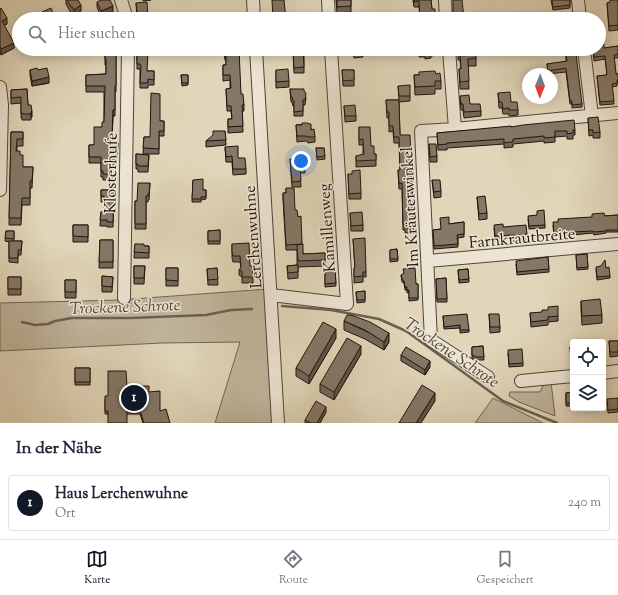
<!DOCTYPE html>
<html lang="de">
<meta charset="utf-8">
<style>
body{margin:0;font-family:"Sorts Mill Goudy",serif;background:#f2f2f3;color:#1f2937}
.controls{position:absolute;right:12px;bottom:12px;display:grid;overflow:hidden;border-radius:4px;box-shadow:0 2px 10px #0003}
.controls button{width:36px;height:36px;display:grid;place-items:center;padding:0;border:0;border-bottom:1px solid #e0e1e3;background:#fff;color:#1f2937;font:20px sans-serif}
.compass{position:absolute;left:522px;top:68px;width:36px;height:36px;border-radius:50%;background:#fff;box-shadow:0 2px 10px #0003;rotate:181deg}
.you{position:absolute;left:301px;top:161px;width:14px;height:14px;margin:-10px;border:3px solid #fff;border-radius:50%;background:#1a73e8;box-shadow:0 0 0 6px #1a73e833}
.badge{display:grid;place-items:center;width:26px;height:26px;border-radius:50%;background:#111827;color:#fff;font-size:13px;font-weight:700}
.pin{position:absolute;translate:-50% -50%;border:2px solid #fff;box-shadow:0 1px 4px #0006}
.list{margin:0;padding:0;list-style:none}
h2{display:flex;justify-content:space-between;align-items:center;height:52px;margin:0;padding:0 16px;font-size:17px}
h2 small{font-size:13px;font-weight:400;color:#747a83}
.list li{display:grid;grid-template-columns:26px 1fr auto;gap:12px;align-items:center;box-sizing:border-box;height:56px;margin:0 8px 8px;padding:0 8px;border:1px solid #e0e1e3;border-radius:4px}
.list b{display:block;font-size:15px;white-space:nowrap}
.list p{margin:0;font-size:13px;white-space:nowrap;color:#747a83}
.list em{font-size:13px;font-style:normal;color:#747a83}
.icon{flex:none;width:22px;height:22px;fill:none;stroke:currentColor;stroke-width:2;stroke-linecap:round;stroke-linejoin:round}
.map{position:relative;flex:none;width:618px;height:423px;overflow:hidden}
.search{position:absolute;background:#fff;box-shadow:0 2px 10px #0003;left:12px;right:12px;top:12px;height:44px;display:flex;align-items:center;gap:10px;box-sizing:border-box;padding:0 14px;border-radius:22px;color:#747a83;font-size:15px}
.sheet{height:116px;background:#fff}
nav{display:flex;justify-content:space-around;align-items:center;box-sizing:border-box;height:56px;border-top:1px solid #e0e1e3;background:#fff;font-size:11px;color:#747a83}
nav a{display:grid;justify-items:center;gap:2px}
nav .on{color:#111827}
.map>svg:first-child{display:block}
.green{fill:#c0b59c;stroke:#706456}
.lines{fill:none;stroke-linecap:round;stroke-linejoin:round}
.stream{stroke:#6c6052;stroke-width:2.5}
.minor-casing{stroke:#50443a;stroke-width:14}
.minor{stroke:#ece4d2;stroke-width:12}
.wall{fill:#726759;stroke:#20130f}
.shaded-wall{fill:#5c5448;stroke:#20130f}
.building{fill:#847867;stroke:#20130f}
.labels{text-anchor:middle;stroke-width:3;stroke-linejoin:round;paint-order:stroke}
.street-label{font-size:16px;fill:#20130f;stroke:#ece4d2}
.water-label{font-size:17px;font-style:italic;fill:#53473c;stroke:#ece4d2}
</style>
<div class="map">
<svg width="618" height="423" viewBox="0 0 618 423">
<rect width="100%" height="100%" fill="#e1d6b9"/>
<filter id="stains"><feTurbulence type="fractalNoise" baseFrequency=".005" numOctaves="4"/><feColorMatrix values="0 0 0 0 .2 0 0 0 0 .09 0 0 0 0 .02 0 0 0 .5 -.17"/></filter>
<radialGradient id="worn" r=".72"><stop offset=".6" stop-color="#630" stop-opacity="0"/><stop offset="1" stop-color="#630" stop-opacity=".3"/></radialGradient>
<!-- green -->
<path class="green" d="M268,289L274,423H215L240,342L162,343L0,351V303L119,300Z
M545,382H551L555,416L519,402L509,396L510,392H540Z
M493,398L543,423H475Z"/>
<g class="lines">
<!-- stream -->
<path class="stream" d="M282,306L331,310L379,319L406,331L503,401L557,423
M22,322L35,325L48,324L55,321L72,318H131L206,315L231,310L252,309"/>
<!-- minor casing -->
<g class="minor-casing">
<path id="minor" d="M121,0L127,19
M253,0L254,19
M328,0L329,19
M445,0L446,19
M578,0L580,19
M256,49L278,423
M449,49L455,129
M584,49L592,116
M0,87L2,105L0,190
M428,261L618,244
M271,295L347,304L331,49
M124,298L128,49
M603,373L618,371
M488,377L431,340L421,131L455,129L618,113
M521,381L573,376"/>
</g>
<!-- minor -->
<use href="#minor" class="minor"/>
</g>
<!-- wall -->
<path class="wall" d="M66,0H78L81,11L74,15L72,12L71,13L66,4Z
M143,0H151L143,1Z
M336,0H351V12L337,13Z
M413,0H431L432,9L435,19H420L419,7H414Z
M551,0H570V8L553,10Z
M97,2L113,12L101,17L97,7Z
M618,2V30L609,31L607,3Z
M136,3L148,17L137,18Z
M0,9L7,24L4,25L14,48L1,55L0,52Z
M42,12L54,19H42Z
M618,46V58H614L616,74H618V83L617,84V86L612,87L614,104L600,105L597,76L607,75L605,59L594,61L593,49H599Z
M102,49H116V92H115V116H113L112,141L110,143H118L117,158H115V180H103V177H101V163H89V145H94L104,122V92H86V75L106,74V65H105V51H102Z
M153,49H168V52H153Z
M286,49H306V55H304V73H294L293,51L286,52Z
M353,49H363V57L354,58Z
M418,49H438V55L431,56V58L425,59V57H419Z
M458,49L476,58V66H468L469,89H460L459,69H461L460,60H458Z
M137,51L147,71H154V85H148V88H140V69H137Z
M224,52L241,94L244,105V111H242L243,132L228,133V119H232L231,111H227L226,89H230V80L223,81V65H226V61L225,60Z
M566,55L582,104V107L572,108V104H570L566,72L548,74L547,64L566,62Z
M30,70H38L49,83L32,86L30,75Z
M276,70L289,81V87L276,88Z
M342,70H354V86H343Z
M436,74L441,81V89H435V94L415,95L414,75Z
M181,75H188V85L182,86Z
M398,86L410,96V101L399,102L400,135L414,227V233H405V230H403L402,189H399L398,170H400L399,143H394L393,131L389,132V118H387L386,100H399Z
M27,89L28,105L32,117L31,118V120H22V118H21V103L11,104V90Z
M290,89L304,91L306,98L305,105H303V116H294V106H293L292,102H291Z
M498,93L511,102L518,110V115L509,116V114H503L502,108H499Z
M460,96L470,104L481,111V116L464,118L463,110H461Z
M344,106L356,116V121L345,122Z
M588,118L600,132V138H593V135L589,136Z
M160,121H164V136H159V154H143L144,137H150Z
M309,124L315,137V142L308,143L306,141L297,142L296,125Z
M359,127L371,146L374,154H376V166L356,167V156L363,155V145H359Z
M511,127L575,130V135H573V139H567V136L555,137V142L544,143V141L513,144V147L504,148V144L447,148V150H438L437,133Z
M225,131L226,145L206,147V141Z
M11,132H23V146H17V151L20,155L23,167H33L32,188H30V205H22L21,225H9Z
M429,144L437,156V162H430Z
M225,147L238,158L246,169V174L233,175L232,162H226Z
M316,148H324L325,159L317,160Z
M136,154L149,155L148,172H138V169H136Z
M290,159L305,167V173H300L301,187H292Z
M348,174L361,193V199H349Z
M193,180L203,190H206V199L201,200V202H192Z
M432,180L441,191V197L434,198Z
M150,183L149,200H148V202H146V229H135V201H137Z
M286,188L298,217L302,244L303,254L325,253V266L298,267V278L288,279L287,266L297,265V250H286L283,199V193H286Z
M101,190H114L113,227H107V226H100L101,212H104V202H101Z
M477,197L487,213V219L479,220Z
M350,213L363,225V231H351Z
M618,215V232H606V233L594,235L593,233L573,235V234L554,237L553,225L605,216Z
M528,219L545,225V228L529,229Z
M464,222V237L458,238V247L434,249L433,230L441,229L449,224Z
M73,225H88V242H73Z
M503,227L527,234V237H525L526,241L514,242V237L495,239L494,228Z
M220,230V244H208V231Z
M6,231H14V241H22L21,255H18V263L9,262V242L5,241Z
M353,239L366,272V277H363V282L354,283V268H355Z
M100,240H113V268H99Z
M135,244L144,246H149V258H134Z
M232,244L250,266L253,277V283H242V277L239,275V270L241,268L240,262H233L232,258Z
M397,249L398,261L390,262V250Z
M587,254L588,269L577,270L576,255Z
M548,257L549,272L517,275L516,264Z
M134,266H145L144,284H134Z
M166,268H178V286H166Z
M217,268L218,285H208L207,269Z
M606,268L610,276V278L597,280L596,269Z
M468,269L469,282L459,283L458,270Z
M325,270H335L336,286L325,287Z
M401,275L416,284H418V300L409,301V292L407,293V290H405L404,283L402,282Z
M102,276L113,277L112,292H102Z
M8,277H21V295H8Z
M446,278L447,302H437L436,279Z
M65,280H76V298H65Z
M365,291V302L357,303L356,292Z
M581,301L602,315V323L582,325L581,309Z
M530,313L558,316V321L548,322V325L531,327Z
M489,314L500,327V332L490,333Z
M443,316L469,330V332L460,333V328L444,329Z
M344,321L389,342L384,350L365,339L344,330Z
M336,338L309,384L296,376V368Z
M609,341H618V356L610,357Z
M483,346L484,360H476L472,358V347Z
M570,347H573V361H571Z
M508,353L523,363V366L509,367Z
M361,354L334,400L320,392V384Z
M401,355L430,367L425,375L401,361Z
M75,368H90V385H75Z
M127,386L149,392L160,411L170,423H143L140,414H105V399L108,396Z
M573,392V406H566V393Z
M618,398V412L608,413L607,402Z
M326,412L320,423H305V420Z"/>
<!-- shaded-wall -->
<path class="shaded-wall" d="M81,5V11L74,15V10Z
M113,6V12L101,17V11Z
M54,16V19H46Z
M7,18V24L2,26V21Z
M14,43V48L1,55V49Z
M49,77V83L32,86V81Z
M113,110L112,141L104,149V143Z
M32,111V117L31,118V112Z
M336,329V338L309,384V376Z
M389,333V342L384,350V342Z
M361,346V354L334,400V392Z
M430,361V367L425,375V370Z
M435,393V401L421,423H416Z
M326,407V412L320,423H317Z"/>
<!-- building -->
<path class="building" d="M67,0H78L81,5L74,10L72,7H71Z
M101,0H110L113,6L101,11L97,2Z
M272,0H284L286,19H273Z
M337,0H351V6L337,7Z
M414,0H431L432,9H435V19H426V18H420L419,1L414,2Z
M453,0H462L464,19H453Z
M552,0H570V5L553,7Z
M610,0H618V25L609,26L607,3L610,2Z
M147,2L148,17H149V19H138V12H137L136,3Z
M1,8L7,18L2,21L14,43L1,49L0,46V9Z
M51,8L54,16L46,19H44L42,12Z
M236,14L237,19H224V15Z
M599,27H602L604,48L618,46V54L614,55L616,74H618V80H617V83L612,84L614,101L600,102L597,76L607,75L605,56L594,57L593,49H599Z
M105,49H116V86H115V110H113L112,135L104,143H118L117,152H115V174H103V171H101V157H89V145H94V127H102V122H104L105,86H86V75L106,74V59H105Z
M225,49H239L241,94H243L244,105H242L243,126L228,127V119H232L231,106H227L226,89L231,88L230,75H223V65H226V56L225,55L224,52Z
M293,49H306H303L304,67L294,68Z
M354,49H363V52H354Z
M418,49H438V50H431V52L425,53V51H419Z
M458,49H476V58L468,59L469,81L460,82L459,69H461L460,53H458Z
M137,51H148L147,71H154V80L148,79V83H140L141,66L140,64H137Z
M576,54L582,104L572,105V101H570L566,68L548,71L547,64L567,61L566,55Z
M37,68L38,70L47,68L49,77L32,81L30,70Z
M288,69L289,81L276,82V70Z
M342,70H354V80L343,81Z
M435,71L436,74L440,73L441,81H435V86L415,87L414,75H419V72Z
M181,75H188V83H182Z
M410,85V96H399L398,86Z
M27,89L28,105H31L32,111L31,112V114H22V113H21V97L11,98V90Z
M290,89H304V91L306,93L305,100H303V111L294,112V101H293L292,97H291Z
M510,92L511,102H517L518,110H509V108L503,109L502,102H499L498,93Z
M151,93L160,94V121H164V131H159V149L143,148L144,137H150Z
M469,95L470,104H480L481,111L464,112L463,104H461L460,96Z
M386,100H399L400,135H410L414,227L405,228V224H403L402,183L399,184L398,170H400L399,137H394L393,126H389V112H387Z
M355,105L356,116H345L344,106Z
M598,117L600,132L593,133V130H589L588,118Z
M574,120L575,130H573V133L567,134V131H555V137L544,138V136L513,139V142L504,143V139L447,143V144L438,145L437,133L511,126V127L523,125Z
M302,123H308L309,124H311V130L314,129L315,137H308L306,136H297L296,125H302Z
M359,127H370L371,146H374V154H376V160L356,161V156L364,154L363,139L359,140Z
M213,131H225L226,140L206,141L213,135Z
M11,132H23V139H17L16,151H20V155H23V167H33L32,181H30V198H22L21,218H9Z
M429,144H436L437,156L430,157Z
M238,146V158H245L246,169H233L232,156L226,157L225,147Z
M316,148H324L325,156L317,157Z
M136,154L149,155L148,166H138V164H136Z
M305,158V167H300L301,181L292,182L290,159Z
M360,170L361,193L349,194L348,174H352V171Z
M203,179V190H206V197H201V199H192L193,180Z
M432,180H440L441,191L434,192Z
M138,183H150L149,194H148V196H146V224H135V201H137Z
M286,188H294L295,210H297L298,217L301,216L302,244L286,245L283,193H286Z
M101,190H114L113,222H107V220H100L101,212H104V196H101Z
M485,196L487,213L479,214L477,197Z
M544,210L545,225L529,226L528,216L537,215V211Z
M362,212L363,225L351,226L350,213Z
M604,213L605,216L618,215V230H606V231L594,232L593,231L573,232V231L554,234L553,222H558V219L592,217V214Z
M449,217V224L464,222V234L457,235L458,244L434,246L433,230L441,229L440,218Z
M503,224V227L526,225L527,234H525L526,238L514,239V235L495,236L494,225Z
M73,225H88V237L73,236Z
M220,230V241H208V231Z
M6,231H14V239L5,238Z
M365,238L366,272H363V276L354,277V268H355L353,239Z
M100,240H113V262H99Z
M9,241H22L21,250H18V258H9Z
M249,243L250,266H252L253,277H242V271L239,270L241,267L240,256H233L232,252V244Z
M135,244H144V246H149V253L134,252Z
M303,244V254L325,253V260L298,261L297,245Z
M397,249L398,259H390V250Z
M587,254L588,267L577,268L576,255Z
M548,257L549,269L517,272L516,261Z
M605,260L606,268L609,267L610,276L597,277L596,267L601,266Z
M298,265V272L288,273L287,266Z
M134,266H145L144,278H134Z
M166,268H178V281L166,280Z
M217,268L218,279L208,280L207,269Z
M415,268L416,284H418V298H409V290H407V287H405L404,281L402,279L401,275L404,273L403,269Z
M468,269L469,279L459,280L458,270Z
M325,270H335L336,283L325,284Z
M102,276L113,277L112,287L102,286Z
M8,277H21V289H8Z
M446,278L447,299H437L436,279Z
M65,280H76V292H65Z
M365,291V300H357L356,292Z
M600,299L602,315L582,316L581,301Z
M558,306V316L548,317V320L531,322L530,313L542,312V310H548V307Z
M467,314L469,330H460V325L444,327L443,316Z
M489,314H499L500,327H490Z
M347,315H351L370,322L389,333L384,342L365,330L344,321Z
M323,322L336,329L309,376L296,368Z
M347,338L361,346L334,392L320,384Z
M609,341H618V352H610Z
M483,346L484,357H476L472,355V347Z
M406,347L430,361L425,370L401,355Z
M570,347H573V358H571Z
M522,349L523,363L509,364L508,350Z
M75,368H90V382H75Z
M108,371H126L127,386H149V392L160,391V411L166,409L170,423H144L140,411H127V423H108V411H105V396H108Z
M422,385L435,393L416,423H399Z
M573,392V403H566V393Z
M618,398V409L608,410L607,399Z
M316,401L326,407L317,423H311L305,420Z"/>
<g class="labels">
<!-- street labels -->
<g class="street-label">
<text transform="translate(110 173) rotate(-89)" y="6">Klosterhufe</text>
<text transform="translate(409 207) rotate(-93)" y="6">Im Kräuterwinkel</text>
<text transform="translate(326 228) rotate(-94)" y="6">Kamillenweg</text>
<text transform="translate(252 237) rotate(-94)" y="6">Lerchenwuhne</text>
<text transform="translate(522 237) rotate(-5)" y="6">Farnkrautbreite</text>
</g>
<!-- water labels -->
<g class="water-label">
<text transform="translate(125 306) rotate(-2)" y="6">Trockene Schrote</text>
<text transform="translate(452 352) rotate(34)" y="6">Trockene Schrote</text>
</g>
</g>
<rect width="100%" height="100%" filter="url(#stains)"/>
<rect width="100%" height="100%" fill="url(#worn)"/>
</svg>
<div class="controls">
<button><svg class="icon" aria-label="locate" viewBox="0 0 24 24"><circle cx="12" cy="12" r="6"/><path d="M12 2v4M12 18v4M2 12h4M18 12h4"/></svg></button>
<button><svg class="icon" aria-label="layers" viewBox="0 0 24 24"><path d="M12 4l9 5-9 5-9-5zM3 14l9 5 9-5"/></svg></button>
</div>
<svg class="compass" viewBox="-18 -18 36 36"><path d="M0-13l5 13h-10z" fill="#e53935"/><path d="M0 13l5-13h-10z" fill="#747a83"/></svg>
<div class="you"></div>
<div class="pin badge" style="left:134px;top:398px">1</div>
<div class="search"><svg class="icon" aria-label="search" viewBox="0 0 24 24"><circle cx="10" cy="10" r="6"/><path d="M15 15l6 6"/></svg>Hier suchen</div>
</div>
<section class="sheet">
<h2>In der Nähe<small></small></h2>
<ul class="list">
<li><span class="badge">1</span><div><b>Haus Lerchenwuhne</b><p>Ort</p></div><em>240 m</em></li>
</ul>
</section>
<nav>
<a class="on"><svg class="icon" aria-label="map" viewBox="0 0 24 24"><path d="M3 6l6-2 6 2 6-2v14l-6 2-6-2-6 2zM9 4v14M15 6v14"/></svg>Karte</a>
<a><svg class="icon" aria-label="directions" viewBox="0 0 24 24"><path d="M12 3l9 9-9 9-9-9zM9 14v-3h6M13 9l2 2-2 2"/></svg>Route</a>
<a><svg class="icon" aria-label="saved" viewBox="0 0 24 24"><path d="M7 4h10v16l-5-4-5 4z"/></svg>Gespeichert</a>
</nav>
